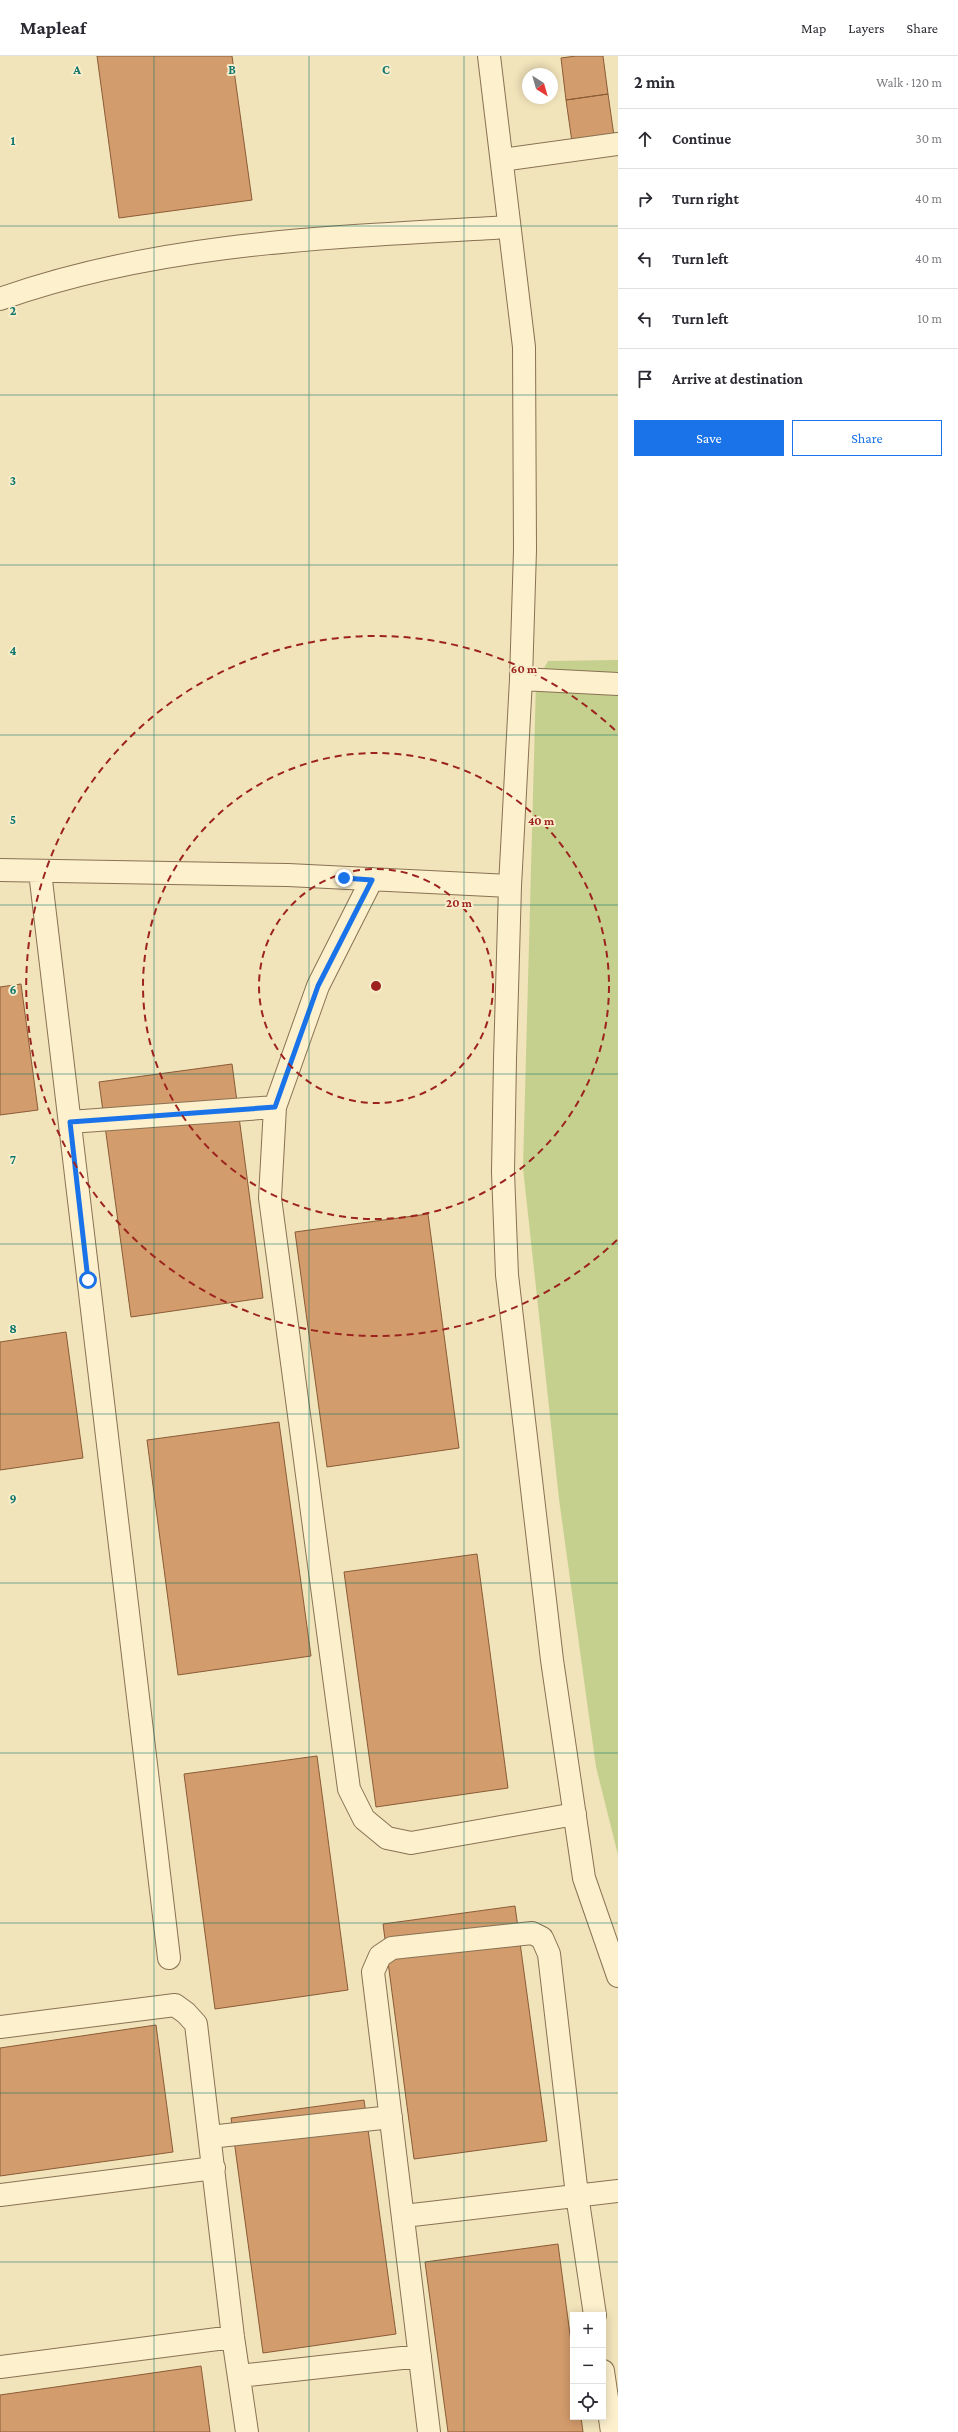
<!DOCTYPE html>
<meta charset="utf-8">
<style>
body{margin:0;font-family:"Crimson Pro",serif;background:#f2f2f3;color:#2b2b33}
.controls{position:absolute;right:12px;bottom:12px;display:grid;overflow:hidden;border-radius:0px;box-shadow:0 2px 10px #0003}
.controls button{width:36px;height:36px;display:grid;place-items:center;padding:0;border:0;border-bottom:1px solid #e1e1e2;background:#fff;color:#2b2b33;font:20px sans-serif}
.compass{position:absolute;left:522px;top:12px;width:36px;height:36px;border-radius:50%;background:#fff;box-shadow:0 2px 10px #0003;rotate:143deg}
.stop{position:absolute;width:12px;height:12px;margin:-9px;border:3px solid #1a73e8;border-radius:50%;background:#fff}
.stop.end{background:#1a73e8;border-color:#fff;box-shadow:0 1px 4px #0008}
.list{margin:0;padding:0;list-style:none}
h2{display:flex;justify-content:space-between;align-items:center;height:52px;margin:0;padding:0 16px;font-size:17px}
h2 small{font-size:13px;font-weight:400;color:#7c7c81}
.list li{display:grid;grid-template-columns:26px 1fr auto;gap:12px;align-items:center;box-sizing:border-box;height:60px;padding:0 16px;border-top:1px solid #e1e1e2}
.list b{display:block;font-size:15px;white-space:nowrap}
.list em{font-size:13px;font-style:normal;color:#7c7c81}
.actions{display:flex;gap:8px;padding:12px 16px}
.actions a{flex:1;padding:9px 0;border:1px solid #1a73e8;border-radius:0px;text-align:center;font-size:14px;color:#1a73e8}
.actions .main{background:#1a73e8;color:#fff}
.icon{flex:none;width:22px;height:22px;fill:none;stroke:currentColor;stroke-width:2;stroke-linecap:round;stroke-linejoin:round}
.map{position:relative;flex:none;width:618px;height:2376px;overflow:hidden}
header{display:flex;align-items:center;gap:24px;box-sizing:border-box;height:56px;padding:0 20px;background:#fff;border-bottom:1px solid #e1e1e2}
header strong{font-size:19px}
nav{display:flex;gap:22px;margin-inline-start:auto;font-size:14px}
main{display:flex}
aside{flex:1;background:#fff}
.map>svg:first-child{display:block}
.green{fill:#c5cf8e}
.building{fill:#d39c6c;stroke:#8a5c37}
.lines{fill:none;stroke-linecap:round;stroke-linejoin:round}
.street-casing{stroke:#897253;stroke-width:24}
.street{stroke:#fcf0cd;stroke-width:22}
.route{stroke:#1a73e8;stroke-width:5}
.grid{fill:none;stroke:#0f766e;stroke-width:1;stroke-opacity:0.55}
.ring{fill:none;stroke:#9d241e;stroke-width:2;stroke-dasharray:7 5}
.grid-label{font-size:13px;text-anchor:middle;font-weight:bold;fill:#0f766e;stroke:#f8edca;stroke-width:4;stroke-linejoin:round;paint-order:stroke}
.centre{fill:#9d241e;stroke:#f8edca;stroke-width:2}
.ring-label{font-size:12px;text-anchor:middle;font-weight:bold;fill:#9d241e;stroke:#f8edca;stroke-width:4;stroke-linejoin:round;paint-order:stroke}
</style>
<header>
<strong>Mapleaf</strong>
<nav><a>Map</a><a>Layers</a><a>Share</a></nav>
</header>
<main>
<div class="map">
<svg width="618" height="2376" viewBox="0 0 618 2376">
<rect width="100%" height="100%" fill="#f1e3ba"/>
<!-- green -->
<path class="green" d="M618,604V1799L596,1711L559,1443L523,1112L536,627L548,605Z"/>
<!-- building -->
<path class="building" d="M97,0H232L252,144L119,162Z
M576,0H603L608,38L566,44L561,2Z
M608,38L614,80L572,86L566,44Z
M21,928L38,1054L0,1059V931Z
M232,1008L263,1242L131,1261L99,1026Z
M428,1158L459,1392L327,1411L295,1176Z
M66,1276L83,1402L0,1414V1286Z
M279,1366L311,1600L178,1619L147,1384Z
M477,1498L508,1732L376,1751L344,1516Z
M317,1700L348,1934L215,1953L184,1718Z
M515,1850L547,2085L414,2103L383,1868Z
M156,1969L173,2096L0,2120V1992Z
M364,2044L396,2278L263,2297L231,2062Z
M558,2188L573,2301V2361H581L583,2376H448L425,2206Z
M201,2310L210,2376H0V2339Z"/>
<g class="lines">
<!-- street casing -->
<g class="street-casing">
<path id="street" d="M489,0L524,291L525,494L521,623L510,830L505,1003L503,1116L507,1219L552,1604L584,1822L618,1920
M502,104L618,88
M0,243C163,185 338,181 509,171
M521,623L618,628
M0,814L288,819L510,830
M40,816L169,1902
M372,823L318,930L275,1051L270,1142L349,1733L364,1763L387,1782L411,1787L575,1758
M70,1066L275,1051
M0,1971L175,1949L186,1957L196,1968L233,2281L247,2376
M210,2081L391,2061
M0,2139L214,2112
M404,2160L618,2135
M0,2311L233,2281
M603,2315L612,2376
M239,2320L420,2300
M429,2376L373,1916L380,1900L392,1892L532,1877L542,1882L549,1898L577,2139L595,2259"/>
</g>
<!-- street -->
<use href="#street" class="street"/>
</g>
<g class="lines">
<!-- route -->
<path class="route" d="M88,1224L70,1066L275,1051L318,930L372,824L344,822"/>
</g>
<!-- grid -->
<path class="grid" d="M154,0V2376M309,0V2376M464,0V2376M0,170H618M0,339H618M0,509H618M0,679H618M0,849H618M0,1018H618M0,1188H618M0,1358H618M0,1527H618M0,1697H618M0,1867H618M0,2037H618M0,2206H618"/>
<!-- distance rings -->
<g class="ring">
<circle cx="376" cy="930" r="117"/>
<circle cx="376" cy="930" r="233"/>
<path d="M617 1184A350 350 0 1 1 617 676"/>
</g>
<g class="grid-label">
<text x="77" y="18">A</text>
<text x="232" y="18">B</text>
<text x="386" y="18">C</text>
<text x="13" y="89">1</text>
<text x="13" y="259">2</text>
<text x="13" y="429">3</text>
<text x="13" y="599">4</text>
<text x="13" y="768">5</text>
<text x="13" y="938">6</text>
<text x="13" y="1108">7</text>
<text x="13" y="1277">8</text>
<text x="13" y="1447">9</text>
</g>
<circle cx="376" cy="930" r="6" class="centre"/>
<g class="ring-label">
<text x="524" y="617">60 m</text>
<text x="541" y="769">40 m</text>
<text x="459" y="851">20 m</text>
</g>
</svg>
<div class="controls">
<button>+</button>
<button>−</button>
<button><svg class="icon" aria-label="locate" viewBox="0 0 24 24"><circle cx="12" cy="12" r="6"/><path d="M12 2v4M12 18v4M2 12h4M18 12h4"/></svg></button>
</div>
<svg class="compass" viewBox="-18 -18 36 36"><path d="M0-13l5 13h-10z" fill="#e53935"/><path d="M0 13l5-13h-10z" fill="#7c7c81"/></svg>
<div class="stop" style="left:88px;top:1224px"></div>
<div class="stop end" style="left:344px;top:822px"></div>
</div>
<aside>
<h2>2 min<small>Walk · 120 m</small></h2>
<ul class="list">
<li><svg class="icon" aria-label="ahead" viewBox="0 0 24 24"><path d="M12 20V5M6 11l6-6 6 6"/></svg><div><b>Continue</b></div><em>30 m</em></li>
<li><svg class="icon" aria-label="right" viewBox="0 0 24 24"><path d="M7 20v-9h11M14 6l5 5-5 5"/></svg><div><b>Turn right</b></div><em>40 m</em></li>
<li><svg class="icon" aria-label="left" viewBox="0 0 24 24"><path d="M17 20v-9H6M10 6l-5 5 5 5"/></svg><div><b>Turn left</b></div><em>40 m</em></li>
<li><svg class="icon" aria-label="left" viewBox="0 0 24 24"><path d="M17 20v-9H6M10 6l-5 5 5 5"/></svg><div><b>Turn left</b></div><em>10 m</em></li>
<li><svg class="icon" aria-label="arrive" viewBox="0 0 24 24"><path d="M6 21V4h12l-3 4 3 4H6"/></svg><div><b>Arrive at destination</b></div></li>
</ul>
<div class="actions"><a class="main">Save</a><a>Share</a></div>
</aside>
</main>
